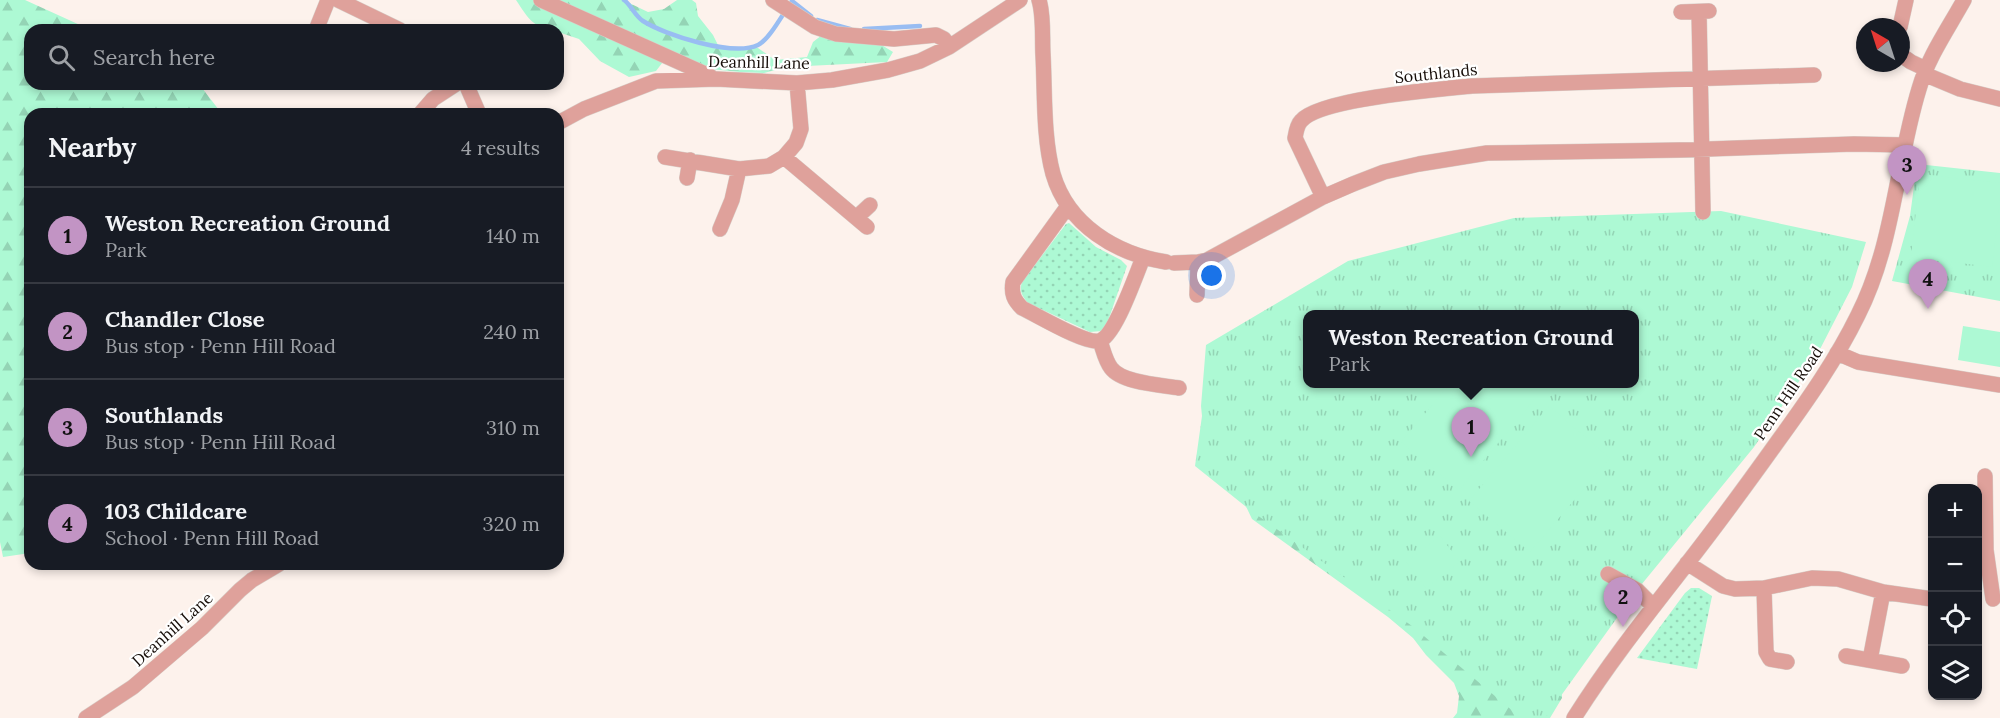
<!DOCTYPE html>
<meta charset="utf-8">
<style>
body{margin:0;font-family:Lora,serif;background:#20242c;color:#f1f3f6}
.controls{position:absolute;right:18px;bottom:18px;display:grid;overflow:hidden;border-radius:12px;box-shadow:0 3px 9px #0003}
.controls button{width:54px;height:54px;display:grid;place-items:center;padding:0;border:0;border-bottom:2px solid #363941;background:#171b24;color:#f1f3f6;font:30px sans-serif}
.compass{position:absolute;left:1856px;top:18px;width:54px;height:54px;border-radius:50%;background:#171b24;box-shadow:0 3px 9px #0003;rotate:321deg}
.you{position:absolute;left:1212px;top:276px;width:21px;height:21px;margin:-15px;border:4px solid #fff;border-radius:50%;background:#1a73e8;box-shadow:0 0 0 9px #1a73e833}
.badge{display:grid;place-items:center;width:39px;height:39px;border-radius:50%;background:#c294c4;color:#111;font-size:20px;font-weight:700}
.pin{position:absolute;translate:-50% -50px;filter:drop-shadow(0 2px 3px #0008)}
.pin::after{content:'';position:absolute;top:32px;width:21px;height:18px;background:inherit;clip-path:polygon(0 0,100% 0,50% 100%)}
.popup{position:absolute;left:1303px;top:310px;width:336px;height:78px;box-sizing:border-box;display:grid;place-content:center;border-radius:12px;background:#171b24;filter:drop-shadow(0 2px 4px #0005);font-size:20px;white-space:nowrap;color:#9ea1a6}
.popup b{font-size:22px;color:#f1f3f6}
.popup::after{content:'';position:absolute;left:50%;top:100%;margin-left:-12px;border:12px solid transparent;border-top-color:#171b24}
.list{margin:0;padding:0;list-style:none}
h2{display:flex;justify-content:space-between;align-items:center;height:78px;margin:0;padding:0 24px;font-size:26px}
h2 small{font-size:20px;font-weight:400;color:#9ea1a6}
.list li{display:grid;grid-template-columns:39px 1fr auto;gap:18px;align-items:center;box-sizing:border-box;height:96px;padding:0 24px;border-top:2px solid #363941}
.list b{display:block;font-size:22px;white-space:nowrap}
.list p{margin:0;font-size:20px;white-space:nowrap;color:#9ea1a6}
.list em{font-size:20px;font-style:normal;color:#9ea1a6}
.icon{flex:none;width:33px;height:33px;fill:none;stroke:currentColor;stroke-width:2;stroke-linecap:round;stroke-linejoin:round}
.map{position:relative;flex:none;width:2000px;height:718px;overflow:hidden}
.search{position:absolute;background:#171b24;box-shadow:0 3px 9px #0003;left:24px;top:24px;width:540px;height:66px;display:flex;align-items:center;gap:15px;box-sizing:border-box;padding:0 21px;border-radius:18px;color:#9ea1a6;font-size:22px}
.panel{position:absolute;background:#171b24;box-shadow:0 3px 9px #0003;left:24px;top:108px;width:540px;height:462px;border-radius:18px}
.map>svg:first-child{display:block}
.grass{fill:url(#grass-dots)}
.forest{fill:url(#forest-firs)}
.park{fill:url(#park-tufts);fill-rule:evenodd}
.garden{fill:#adf9d4}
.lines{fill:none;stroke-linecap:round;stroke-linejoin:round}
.stream{stroke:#99bdf2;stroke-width:4.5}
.minor-casing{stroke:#d8cec8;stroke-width:16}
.minor{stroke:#dfa19b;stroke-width:15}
.labels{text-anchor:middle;stroke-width:4.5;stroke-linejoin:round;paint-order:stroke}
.street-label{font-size:16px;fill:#170e09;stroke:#fff}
</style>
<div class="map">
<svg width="2000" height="718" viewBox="0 0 2000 718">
<defs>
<pattern id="grass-dots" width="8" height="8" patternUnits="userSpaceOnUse" patternTransform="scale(1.5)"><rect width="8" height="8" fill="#adf9d4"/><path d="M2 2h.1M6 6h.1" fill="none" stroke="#94d4b5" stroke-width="1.8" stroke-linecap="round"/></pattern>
<pattern id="forest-firs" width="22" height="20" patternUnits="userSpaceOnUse" patternTransform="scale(1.5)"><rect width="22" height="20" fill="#adf9d4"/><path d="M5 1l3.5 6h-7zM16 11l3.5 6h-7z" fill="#94d4b5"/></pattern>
<pattern id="park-tufts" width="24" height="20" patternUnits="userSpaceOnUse" patternTransform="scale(1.5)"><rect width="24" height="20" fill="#adf9d4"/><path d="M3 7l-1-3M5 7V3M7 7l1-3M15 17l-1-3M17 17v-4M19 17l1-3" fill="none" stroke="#94d4b5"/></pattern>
</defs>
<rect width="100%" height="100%" fill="#fdf2ec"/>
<!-- grass -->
<path class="grass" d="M1069,223L1096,247L1121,260L1127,266L1107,324L1102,331L1090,332L1028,303C1022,296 1019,291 1022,282L1066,224Z
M1691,588H1699L1712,596L1697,669L1637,658L1685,593Z"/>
<!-- forest -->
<path class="forest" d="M0,0H25L91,30H30V84H199L222,114H30V553L3,557L0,542Z
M516,0H623L648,12L664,9L677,0H692L696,3L698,16L713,35L720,49L750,47L758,48L775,60L807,57L813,42L822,35L880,44L893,52L887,62L787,67L764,73L740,72L710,69L669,54L656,71L629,77L600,61L579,39L558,32V30C534,30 528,18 516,0Z
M1242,498L1561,677L1562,698L1550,718H1453L1457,713L1459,696L1454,683L1426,655L1413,638L1388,617L1252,519Z"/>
<!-- park -->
<path class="park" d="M1917,164L2000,173V301L1892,281L1910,216Z
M1721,211L1866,242L1852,287L1817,355L1754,447L1637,590L1545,718H1521L1412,626L1250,510L1195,466L1202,416L1201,406L1206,345L1348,261L1514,218ZM1308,314H1634V384H1308Z"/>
<!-- garden -->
<path class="garden" d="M1920,174L2000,183V200L1992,267L1911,257Z
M1963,326L2000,332V367L1958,360Z
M1450,384H1524L1538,395L1459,490L1401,442Z
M1549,406L1610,458L1530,552L1469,501Z
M1440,536L1460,562L1426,588L1406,562Z"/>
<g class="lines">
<!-- stream -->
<path class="stream" d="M624,0C631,5 635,16 643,21C665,35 733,57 758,45C770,39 783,13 792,1L811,16
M817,20L850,29
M864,29L920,26"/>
<!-- minor casing -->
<g class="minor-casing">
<path id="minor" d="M338,0L400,30
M541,0L710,76
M773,0L815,27L836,34L894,39L936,35L944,39L949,47
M1039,0C1044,16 1042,38 1043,55C1045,93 1043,137 1053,174C1068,225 1116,254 1166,262
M1681,12L1709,11
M1699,12L1703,212
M1900,27L1906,0
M316,30L328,0
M1901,55L1911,62L1926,69
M1924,74L1960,89L2000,99
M466,84L479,114
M420,114L433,99L456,84
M558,123L584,109L656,81L716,79L797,83L832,80L888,70L920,61L949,47L1020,0
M665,157L739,169L769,166L784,157L796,143L801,129L797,83
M784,157L867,227
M687,178L690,160
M1323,197L1295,138C1296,132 1297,125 1301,121C1319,99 1440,89 1472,86L1814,75
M1068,206L1013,282C1011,294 1014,300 1022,308C1037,315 1085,344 1099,341C1115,337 1136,274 1143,258
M857,217L870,205
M720,229L732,200L739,169
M1174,263L1198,262L1207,260L1323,197L1353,184L1384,172L1419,164L1487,153L1680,150L1854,144L1905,145
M1197,295L1198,262
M1100,341C1103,349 1105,360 1111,368C1122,383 1161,385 1179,388
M1837,353L1858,362L2000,385
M1985,476L1986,550L1993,599
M1687,563L1723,586L1735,589L1764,588L1812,578L1838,579L1883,592L1932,599
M1608,574L1637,590L1653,606
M1764,588L1766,652L1770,659L1787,662
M1846,656L1902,666
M1870,660L1883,592
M86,718L133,687L202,628L240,590L252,580L279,564
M1574,718C1608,664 1647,615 1686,565C1718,524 1748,483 1778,441C1807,401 1836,360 1858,315C1894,244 1896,164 1919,89C1928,57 1948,29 1964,0"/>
</g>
<!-- minor -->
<use href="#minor" class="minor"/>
</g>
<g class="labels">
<!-- street labels -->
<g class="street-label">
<text transform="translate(759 62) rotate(1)" y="6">Deanhill Lane</text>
<text transform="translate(1436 73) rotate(-6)" y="6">Southlands</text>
<text transform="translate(1788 393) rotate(-56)" y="6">Penn Hill Road</text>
<text transform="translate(172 629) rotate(-42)" y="6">Deanhill Lane</text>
</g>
</g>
</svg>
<div class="controls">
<button>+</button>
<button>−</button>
<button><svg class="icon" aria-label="locate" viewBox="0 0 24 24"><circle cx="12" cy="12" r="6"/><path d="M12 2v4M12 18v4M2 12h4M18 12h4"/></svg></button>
<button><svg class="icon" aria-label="layers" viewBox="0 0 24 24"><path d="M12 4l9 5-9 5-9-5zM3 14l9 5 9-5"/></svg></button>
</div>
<svg class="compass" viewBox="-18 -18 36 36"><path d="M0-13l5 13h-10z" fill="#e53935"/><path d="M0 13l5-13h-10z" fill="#9ea1a6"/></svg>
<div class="you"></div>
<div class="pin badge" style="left:1471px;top:457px">1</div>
<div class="popup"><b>Weston Recreation Ground</b>Park</div>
<div class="pin badge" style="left:1623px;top:627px">2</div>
<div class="pin badge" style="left:1907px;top:195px">3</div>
<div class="pin badge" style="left:1928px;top:309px">4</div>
<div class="search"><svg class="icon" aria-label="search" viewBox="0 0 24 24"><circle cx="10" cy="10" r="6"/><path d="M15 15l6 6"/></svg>Search here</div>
<section class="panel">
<h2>Nearby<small>4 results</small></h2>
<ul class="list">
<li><span class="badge">1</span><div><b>Weston Recreation Ground</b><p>Park</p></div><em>140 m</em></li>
<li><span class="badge">2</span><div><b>Chandler Close</b><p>Bus stop · Penn Hill Road</p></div><em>240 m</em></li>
<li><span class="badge">3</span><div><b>Southlands</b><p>Bus stop · Penn Hill Road</p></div><em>310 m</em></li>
<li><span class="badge">4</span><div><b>103 Childcare</b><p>School · Penn Hill Road</p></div><em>320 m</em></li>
</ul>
</section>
</div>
